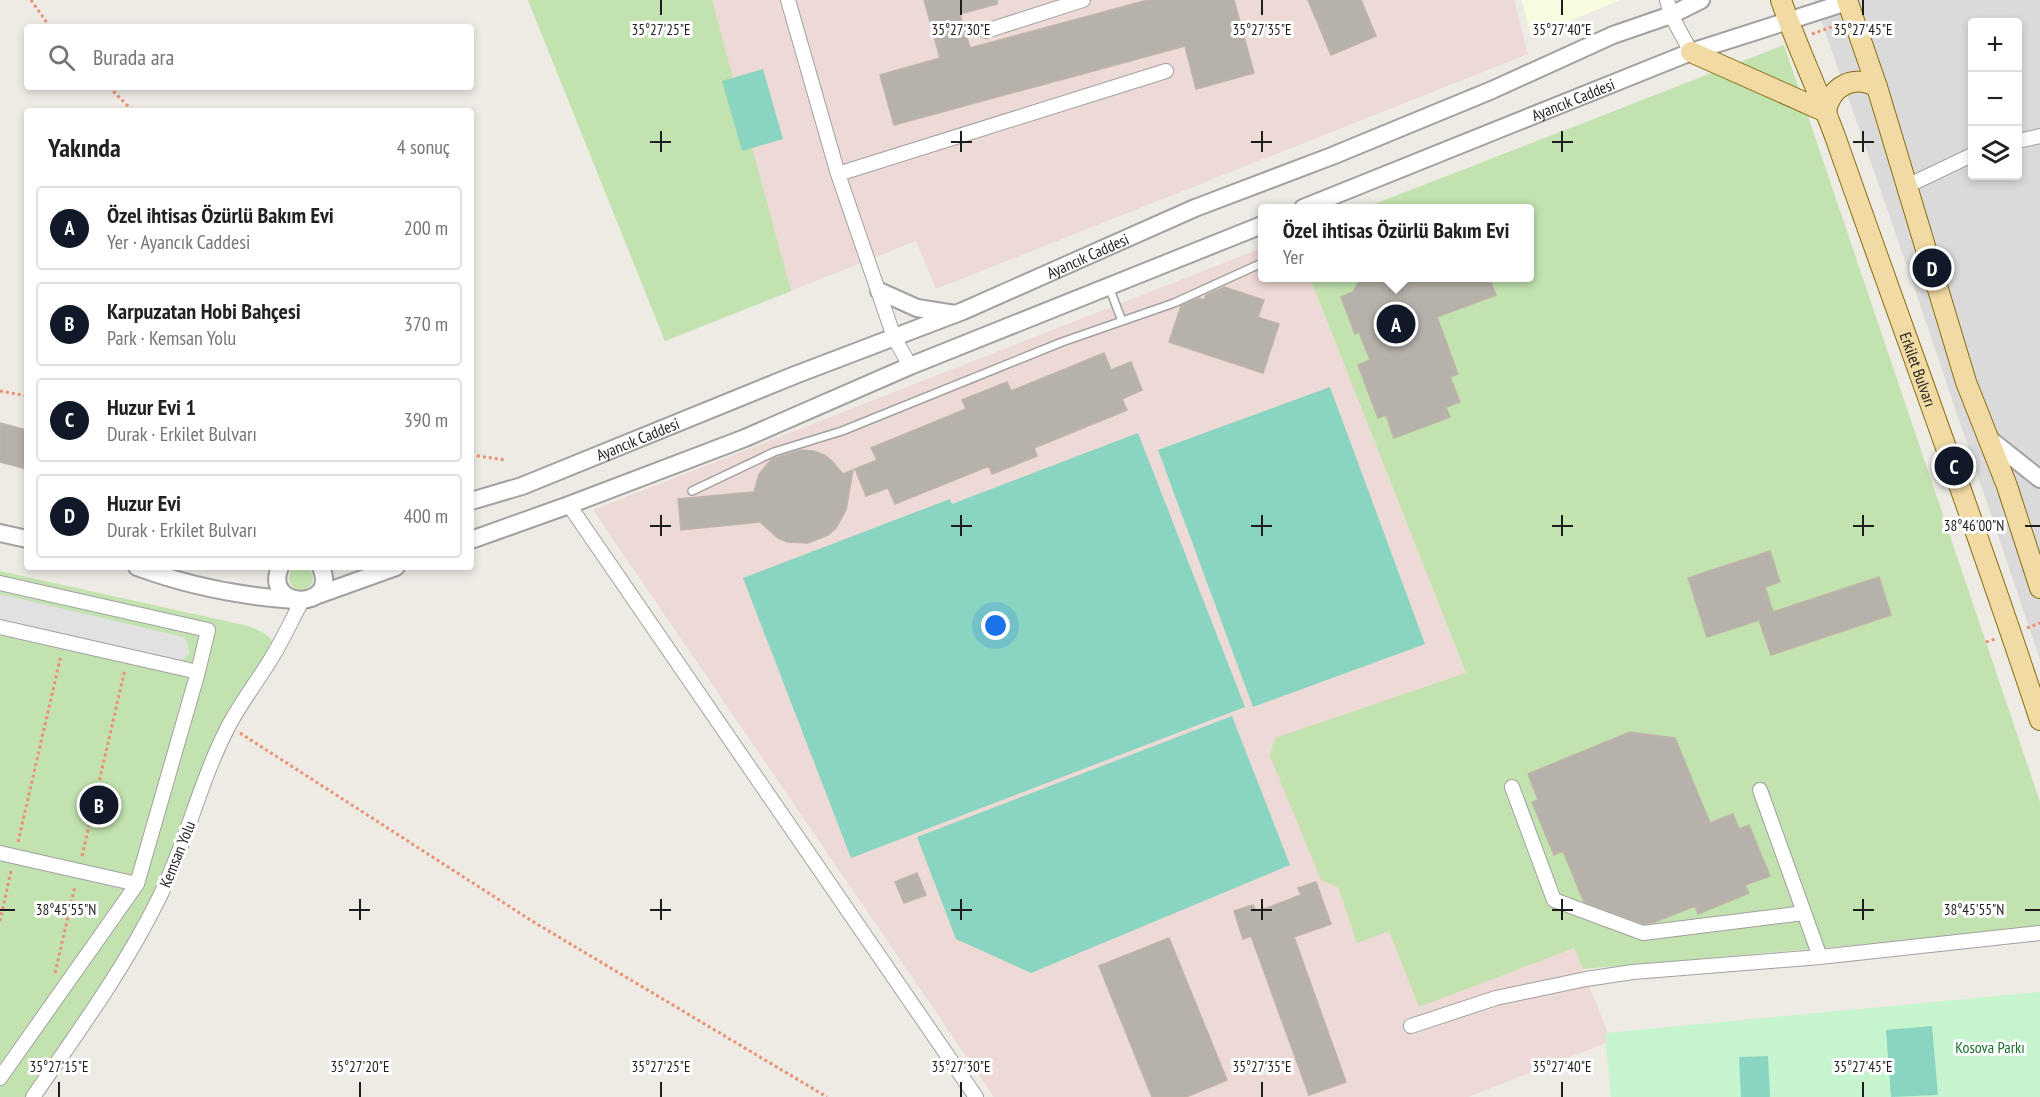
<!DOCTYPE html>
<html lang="tr">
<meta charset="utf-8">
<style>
body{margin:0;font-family:"PT Sans Narrow",sans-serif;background:#f6f6f6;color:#202124}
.controls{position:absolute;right:18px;top:18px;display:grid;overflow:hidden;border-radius:6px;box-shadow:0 3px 9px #0003}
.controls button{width:54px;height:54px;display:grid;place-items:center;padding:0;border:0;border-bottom:2px solid #e0e0e0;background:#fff;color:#202124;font:30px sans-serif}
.you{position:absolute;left:996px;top:626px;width:21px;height:21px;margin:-15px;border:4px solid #fff;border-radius:50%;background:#1a73e8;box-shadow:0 0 0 9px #1a73e833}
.badge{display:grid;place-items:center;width:39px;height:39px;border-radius:50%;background:#111827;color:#fff;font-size:20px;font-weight:700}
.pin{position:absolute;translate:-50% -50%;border:3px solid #fff;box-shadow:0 2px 6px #0006}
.popup{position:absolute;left:1258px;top:204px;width:276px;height:78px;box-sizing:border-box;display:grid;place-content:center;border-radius:6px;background:#fff;filter:drop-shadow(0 2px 4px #0005);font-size:20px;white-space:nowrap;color:#757577}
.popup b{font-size:22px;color:#202124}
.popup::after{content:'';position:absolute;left:50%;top:100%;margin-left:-12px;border:12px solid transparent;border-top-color:#fff}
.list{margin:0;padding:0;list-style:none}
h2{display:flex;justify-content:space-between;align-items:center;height:78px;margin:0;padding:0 24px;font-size:26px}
h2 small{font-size:20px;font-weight:400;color:#757577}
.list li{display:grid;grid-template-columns:39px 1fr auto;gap:18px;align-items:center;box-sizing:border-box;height:84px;margin:0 12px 12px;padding:0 12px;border:2px solid #e0e0e0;border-radius:6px}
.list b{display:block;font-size:22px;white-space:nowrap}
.list p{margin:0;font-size:20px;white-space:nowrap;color:#757577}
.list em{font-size:20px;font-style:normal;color:#757577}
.icon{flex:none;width:33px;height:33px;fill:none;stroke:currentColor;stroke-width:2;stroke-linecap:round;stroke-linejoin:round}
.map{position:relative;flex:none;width:2040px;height:1097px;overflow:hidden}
.search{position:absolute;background:#fff;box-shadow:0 3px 9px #0003;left:24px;top:24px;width:450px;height:66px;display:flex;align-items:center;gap:15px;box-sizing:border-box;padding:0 21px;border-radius:6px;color:#757577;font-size:22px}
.panel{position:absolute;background:#fff;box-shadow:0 3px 9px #0003;left:24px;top:108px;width:450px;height:462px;border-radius:6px}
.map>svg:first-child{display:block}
.residential{fill:#dbdada;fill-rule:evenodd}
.commercial{fill:#edd9d5}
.education{fill:#f8fcdf}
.grass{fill:#c2e3af}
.park{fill:#c5f4ce}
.pitch{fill:#8ad5c1}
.parking{fill:#e1e1e1}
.building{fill:#b6b1aa;stroke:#beb4a8;stroke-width:1.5}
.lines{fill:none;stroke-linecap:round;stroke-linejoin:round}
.service-casing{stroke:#a1a1a1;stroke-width:10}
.minor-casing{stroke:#a1a1a1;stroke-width:16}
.tertiary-casing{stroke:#a1a1a1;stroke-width:20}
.primary-casing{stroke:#886e0f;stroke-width:22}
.path{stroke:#ec9177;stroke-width:3;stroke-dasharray:3 3;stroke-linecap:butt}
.service{stroke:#fff;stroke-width:7}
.minor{stroke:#fff;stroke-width:14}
.tertiary{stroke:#fff;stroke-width:16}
.primary{stroke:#f2daa4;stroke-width:20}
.ticks{fill:none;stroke:#1d1d1d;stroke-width:2}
.labels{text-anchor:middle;stroke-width:6;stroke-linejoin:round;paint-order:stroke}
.street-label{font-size:16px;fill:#1d1d1d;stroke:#fff}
.park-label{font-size:16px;fill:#167029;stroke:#fff}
.ticks-label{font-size:15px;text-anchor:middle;fill:#1d1d1d;stroke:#fff;stroke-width:6;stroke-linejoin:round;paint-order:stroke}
</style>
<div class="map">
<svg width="2040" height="1097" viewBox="0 0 2040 1097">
<rect width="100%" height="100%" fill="#edebe4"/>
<!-- residential -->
<path class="residential" d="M1814,0H2040V660L1907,266ZM1972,22H2018V176H1972Z"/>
<!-- commercial -->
<path class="commercial" d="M528,0H1514L1528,54L936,289L916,241L665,341Z
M1262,248V278H1310L1611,1041L1468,1097H994L593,510Z"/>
<!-- education -->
<path class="education" d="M1522,0H1620L1531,37Z"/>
<!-- grass -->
<path class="grass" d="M528,0H712L791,291L665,341Z
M1784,45L2040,802V929L1583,969L1574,948L1419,1007L1389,931L1357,943L1338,887L1321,880L1270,756L1275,738L1466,673L1310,278H1530V208H1364Z
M289 578a12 12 0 1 1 24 0a12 12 0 1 1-24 0Z
M0,571L248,626C270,635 271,636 280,657L227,717L170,893L29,1097H0Z"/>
<!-- park -->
<path class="park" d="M2040,992V1097H1611L1605,1033Z"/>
<!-- pitch -->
<path class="pitch" d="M763,69L783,139L742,151L722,81Z
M1330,387L1425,644L1253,707L1158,450Z
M1138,433L1245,707L851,858L743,578L950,499L952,504Z
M1232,716L1290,865L1031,973L956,939L917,837Z
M1932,1026L1938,1095L1891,1097L1886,1030Z
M1768,1056L1770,1097H1741L1739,1057Z"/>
<!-- parking -->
<path class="parking" d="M0,594L184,637L188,645L189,654L178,664L0,622Z"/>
<!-- building -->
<path class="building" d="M924,0H997V4L960,14L970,48L1148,0H1234L1254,73L1196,89L1185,46L894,125L880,75L940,58Z
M1308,0H1361L1376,36L1331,55Z
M1361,278H1489L1496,295L1437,317L1458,374L1450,377L1460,402L1446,407L1450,417L1394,438L1386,415L1378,418L1358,365L1370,360L1359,332L1355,334L1341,297L1353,292Z
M1224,287L1264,300L1258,317L1279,324L1263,373L1169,342L1181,306L1199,298L1204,300L1206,295Z
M1104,353L1111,370L1131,362L1142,390L1122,399L1127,410L1034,448L1037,456L992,474L989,466L895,504L888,488L866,496L855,469L877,460L871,448L966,409L962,400L1007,382L1011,391Z
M0,423L27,430V469L0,462Z
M801,450L814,451L824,455L832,461L843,474L853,470L846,510L836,528L828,535L808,543L787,542L778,538L760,522L681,530L678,499L754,492L759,474L772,459Z
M1770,551L1780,582L1765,587L1773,612L1879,577L1891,615L1771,655L1759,620L1707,637L1688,578Z
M1630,732L1675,738L1710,823L1733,814L1739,829L1749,825L1770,876L1745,885L1749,893L1698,914L1695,906L1655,922L1644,924L1584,902L1563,851L1554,855L1532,802L1538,800L1528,774Z
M917,873L926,895L904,903L895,882Z
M1316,882L1331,924L1294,937L1346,1082L1309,1095L1251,936L1243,939L1234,911L1253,905L1256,912L1301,895L1298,888Z
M1169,938L1227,1080L1186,1097H1152L1099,966Z"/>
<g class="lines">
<!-- service casing -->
<g class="service-casing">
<path id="service" d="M1109,287L1122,321
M692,491L774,452L842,431L1062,342L1174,303L1262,263"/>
</g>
<!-- minor casing -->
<g class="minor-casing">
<path id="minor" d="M788,0L838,174L894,337L910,366
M1667,0L1671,15L1691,52
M986,31L1083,0
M2018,141L2040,136
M838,174L1166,71
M1907,186L1972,155
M569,505L976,1097
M0,583L208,630L198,672L137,884L0,1078
M0,627L198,672
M1512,787L1554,900L1643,933L1804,913
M1760,790L1820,957
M0,853L137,884
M1411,1026L1496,998L1586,979L1633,972L1820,957L2040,933
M33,1097C78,1032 125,968 160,896C187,841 200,781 228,727C240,704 256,683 269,662C282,642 291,621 302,601"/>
</g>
<!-- tertiary casing -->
<g class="tertiary-casing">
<g id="tertiary">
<path id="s1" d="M1303,208L1691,52L1847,2"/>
<path d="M879,291L917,308L955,314"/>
<path d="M1987,437L2040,479"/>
<path id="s2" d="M471,501L522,486L795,375L963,311L1195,208L1332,156L1492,90L1613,35L1671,15L1701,0"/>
<path d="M0,533L27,539"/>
<path d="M471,540L569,505L745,438L910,366L1262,225"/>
<path d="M137,567C188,586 240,596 294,600"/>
<path d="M280,567C262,610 340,611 321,567"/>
<path d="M315,596L396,567"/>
</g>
</g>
<!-- primary casing -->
<g class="primary-casing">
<g id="primary">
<path id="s3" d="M1781,0C1797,47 1819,92 1836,139C1904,333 1976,525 2040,720"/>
<path d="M1847,0L1877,87L1966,382L2007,486L2040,588"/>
<path d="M1691,52L1826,112C1830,86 1854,74 1877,87"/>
</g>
</g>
<!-- path -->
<path class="path" d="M31,0L50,27
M1812,34L1837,25
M109,87L133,111
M0,391L27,396
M471,455L506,460
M2027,628L2040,623
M1986,642L1995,639
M240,733L532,921L827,1097
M18,842L61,655
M82,856L125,669
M0,921L11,871
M55,973L75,886"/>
<!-- service -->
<use href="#service" class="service"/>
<!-- minor -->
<use href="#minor" class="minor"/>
<!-- tertiary -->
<use href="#tertiary" class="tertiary"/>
<!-- primary -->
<use href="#primary" class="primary"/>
</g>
<!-- ticks -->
<path class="ticks" d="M661,0V15M961,0V15M1262,0V15M1562,0V15M1863,0V15M661,131V152M961,131V152M1262,131V152M1562,131V152M1863,131V152M650,142H671M951,142H972M1251,142H1272M1552,142H1573M1853,142H1874M661,515V536M961,515V536M1262,515V536M1562,515V536M1863,515V536M650,526H671M951,526H972M1251,526H1272M1552,526H1573M1853,526H1874M2025,526H2040M360,899V920M661,899V920M961,899V920M1262,899V920M1562,899V920M1863,899V920M0,910H15M349,910H370M650,910H671M951,910H972M1251,910H1272M1552,910H1573M1853,910H1874M2025,910H2040M59,1082V1097M360,1082V1097M661,1082V1097M961,1082V1097M1262,1082V1097M1562,1082V1097M1863,1082V1097"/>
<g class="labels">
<!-- street labels -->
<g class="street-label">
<text dy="6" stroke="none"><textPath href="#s1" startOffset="291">Ayancık Caddesi</textPath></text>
<text dy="6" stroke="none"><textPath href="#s2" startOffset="664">Ayancık Caddesi</textPath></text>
<text dy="6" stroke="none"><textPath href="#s3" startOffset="394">Erkilet Bulvarı</textPath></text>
<text dy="6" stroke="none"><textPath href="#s2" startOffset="178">Ayancık Caddesi</textPath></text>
<text transform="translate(177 854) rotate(-68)" y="6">Kemsan Yolu</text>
</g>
<!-- park labels -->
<g class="park-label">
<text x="1990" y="1053">Kosova Parkı</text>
</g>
</g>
<g class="ticks-label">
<text x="661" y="35">35°27'25"E</text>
<text x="961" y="35">35°27'30"E</text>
<text x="1262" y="35">35°27'35"E</text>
<text x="1562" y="35">35°27'40"E</text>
<text x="1863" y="35">35°27'45"E</text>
<text x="1974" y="531">38°46'00"N</text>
<text x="66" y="915">38°45'55"N</text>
<text x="1974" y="915">38°45'55"N</text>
<text x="59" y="1072">35°27'15"E</text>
<text x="360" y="1072">35°27'20"E</text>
<text x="661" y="1072">35°27'25"E</text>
<text x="961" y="1072">35°27'30"E</text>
<text x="1262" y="1072">35°27'35"E</text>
<text x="1562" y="1072">35°27'40"E</text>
<text x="1863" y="1072">35°27'45"E</text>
</g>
</svg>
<div class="controls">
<button>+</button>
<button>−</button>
<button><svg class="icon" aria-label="layers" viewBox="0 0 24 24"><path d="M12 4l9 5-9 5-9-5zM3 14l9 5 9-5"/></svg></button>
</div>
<div class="you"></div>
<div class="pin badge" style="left:1396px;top:324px">A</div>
<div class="popup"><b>Özel ihtisas Özürlü Bakım Evi</b>Yer</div>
<div class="pin badge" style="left:99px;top:805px">B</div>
<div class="pin badge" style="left:1954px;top:466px">C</div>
<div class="pin badge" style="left:1932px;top:268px">D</div>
<div class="search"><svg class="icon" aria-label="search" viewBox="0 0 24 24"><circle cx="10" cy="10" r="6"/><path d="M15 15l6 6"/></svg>Burada ara</div>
<section class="panel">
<h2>Yakında<small>4 sonuç</small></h2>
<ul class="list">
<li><span class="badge">A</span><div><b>Özel ihtisas Özürlü Bakım Evi</b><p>Yer · Ayancık Caddesi</p></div><em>200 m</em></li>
<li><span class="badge">B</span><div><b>Karpuzatan Hobi Bahçesi</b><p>Park · Kemsan Yolu</p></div><em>370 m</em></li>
<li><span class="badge">C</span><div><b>Huzur Evi 1</b><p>Durak · Erkilet Bulvarı</p></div><em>390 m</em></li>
<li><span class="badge">D</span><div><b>Huzur Evi</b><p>Durak · Erkilet Bulvarı</p></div><em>400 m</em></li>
</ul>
</section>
</div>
